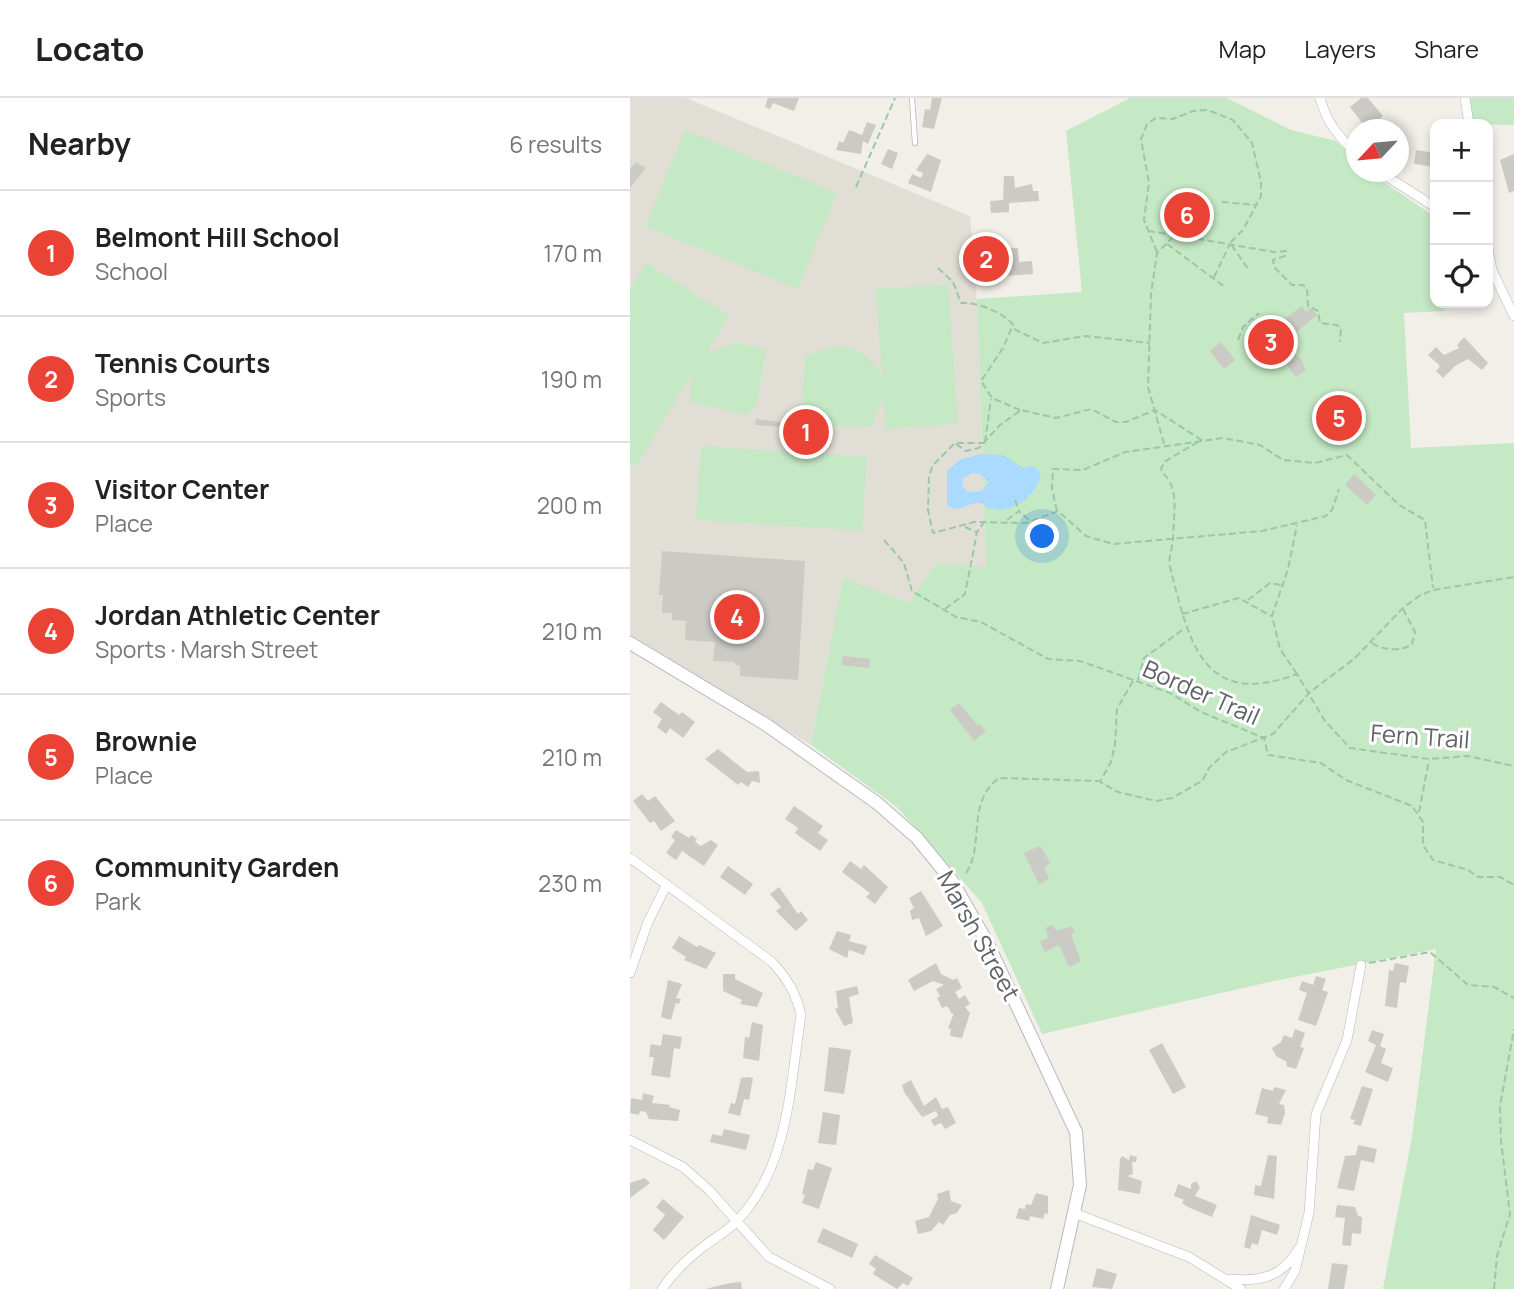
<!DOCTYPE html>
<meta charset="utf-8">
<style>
body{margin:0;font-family:Manrope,sans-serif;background:#f6f6f6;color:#222}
.controls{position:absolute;right:21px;top:21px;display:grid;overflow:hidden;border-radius:14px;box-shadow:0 4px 10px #0003}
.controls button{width:63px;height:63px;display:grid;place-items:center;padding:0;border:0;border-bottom:2px solid #e0e0e0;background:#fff;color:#222;font:35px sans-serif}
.compass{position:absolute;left:716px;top:21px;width:63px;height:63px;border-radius:50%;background:#fff;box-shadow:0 4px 10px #0003;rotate:244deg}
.you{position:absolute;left:413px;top:439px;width:24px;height:24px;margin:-18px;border:5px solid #fff;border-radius:50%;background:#1a73e8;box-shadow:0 0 0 10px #1a73e833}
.badge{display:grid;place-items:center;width:46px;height:46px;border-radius:50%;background:#ea4335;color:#fff;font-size:23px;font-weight:700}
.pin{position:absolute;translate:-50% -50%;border:4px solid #fff;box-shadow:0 2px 7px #0006}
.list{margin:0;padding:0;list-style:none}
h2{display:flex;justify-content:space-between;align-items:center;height:91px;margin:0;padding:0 28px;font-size:30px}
h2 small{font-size:23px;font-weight:400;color:#767676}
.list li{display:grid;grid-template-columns:46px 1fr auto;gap:21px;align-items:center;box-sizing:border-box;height:126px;padding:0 28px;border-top:2px solid #e0e0e0}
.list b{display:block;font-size:26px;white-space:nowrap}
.list p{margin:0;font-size:23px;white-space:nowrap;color:#767676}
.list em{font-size:23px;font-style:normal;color:#767676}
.icon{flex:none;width:38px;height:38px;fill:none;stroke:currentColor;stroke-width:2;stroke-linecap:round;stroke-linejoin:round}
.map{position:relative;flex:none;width:884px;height:1191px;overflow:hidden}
header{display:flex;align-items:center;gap:42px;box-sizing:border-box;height:98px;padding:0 35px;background:#fff;border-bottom:2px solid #e0e0e0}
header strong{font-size:33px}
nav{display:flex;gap:38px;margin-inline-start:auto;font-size:24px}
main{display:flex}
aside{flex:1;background:#fff}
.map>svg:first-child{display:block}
.education{fill:#e1ded6}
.green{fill:#c5e8c5}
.water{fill:#aadaff;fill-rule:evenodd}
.building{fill:#cccac5}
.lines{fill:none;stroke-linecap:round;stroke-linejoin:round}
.lane-casing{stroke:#b5b8bc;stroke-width:6}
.street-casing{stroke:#b5b8bc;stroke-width:10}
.secondary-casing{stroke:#b6babf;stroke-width:14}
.path{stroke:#9cc7a9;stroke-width:2;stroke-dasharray:7 3.5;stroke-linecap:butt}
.lane{stroke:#fff;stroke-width:4.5}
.street{stroke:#fff;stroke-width:9}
.secondary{stroke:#fff;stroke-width:12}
.labels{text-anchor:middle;stroke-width:6;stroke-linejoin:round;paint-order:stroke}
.street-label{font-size:24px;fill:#5f6368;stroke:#fff}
</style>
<header>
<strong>Locato</strong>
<nav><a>Map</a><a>Layers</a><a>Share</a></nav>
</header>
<main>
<aside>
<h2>Nearby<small>6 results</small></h2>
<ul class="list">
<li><span class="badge">1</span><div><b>Belmont Hill School</b><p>School</p></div><em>170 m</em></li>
<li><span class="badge">2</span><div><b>Tennis Courts</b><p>Sports</p></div><em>190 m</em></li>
<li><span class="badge">3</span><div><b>Visitor Center</b><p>Place</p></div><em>200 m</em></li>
<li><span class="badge">4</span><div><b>Jordan Athletic Center</b><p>Sports · Marsh Street</p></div><em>210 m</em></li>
<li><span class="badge">5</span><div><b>Brownie</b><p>Place</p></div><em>210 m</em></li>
<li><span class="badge">6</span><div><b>Community Garden</b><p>Park</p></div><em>230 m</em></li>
</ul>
</aside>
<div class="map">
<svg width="884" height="1191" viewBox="0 0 884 1191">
<rect width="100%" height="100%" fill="#f1efe8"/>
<!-- education -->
<path class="education" d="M0,0H56L340,118L347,201L356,469L279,505L213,481L181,647L0,537Z"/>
<!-- green -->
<path class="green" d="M500,0H597L661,32L706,43L726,63V74H739L805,119V205H813L814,213L774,215L781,350L884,345V1191H753L782,1039L806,851L639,884L412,936L352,805L267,709L181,647L213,480L279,505L305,466L356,469L347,201L452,194L436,33Z
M838,0H884V27L843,26Z
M55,32L207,95L168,191L15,128Z
M344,136H367L369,186L346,187Z
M17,165L99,218L76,256L106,244L136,252L126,309L114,317L61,304V277L7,367H0V191Z
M318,186L328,326L256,331L253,299L242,328L182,327L172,313L175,258C211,244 230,244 252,278L246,191Z
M71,348L237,359L232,433L66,422Z"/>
<!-- water -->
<path class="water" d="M350,356L373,357L393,370L403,368L411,375C409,395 385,416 363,411C356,410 355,405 348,405C335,406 328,416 317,407V373L329,362ZM343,375L350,376L359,384L352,393L338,394L332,387L333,380Z"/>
<!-- building -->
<path class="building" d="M138,0H169L164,13L143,5L140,11L135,9Z
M302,0H312L304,31L292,29L295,11L300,12Z
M731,0H738L753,18L747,23L754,32H734L736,30L720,9Z
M237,24L246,27L238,46L233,43L231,56L206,52L209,43L213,45L219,32L232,37Z
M258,51L268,55L262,71L251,66Z
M786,52L805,55V69L784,66Z
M297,56L311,62L301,94L278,85L282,76L291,80L293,75L286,72Z
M884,56V93L879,95L870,62Z
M6,64L16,70L0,90V71Z
M374,78H384L385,90L402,86L403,93H408L409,103L379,105V114L361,115L360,103L373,102Z
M388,150L389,164L402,163L403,176L374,178L372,151Z
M672,208L676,214L681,210L687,217L651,247L659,257L663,255L671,261L676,272L666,279L652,260L642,268L626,242Z
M834,239L858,265L852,272L838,261L825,268L813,280L806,273L810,268L798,257L806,249L814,257L829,250L827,247Z
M591,244L605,262L594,271L580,253Z
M710,313L716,321L708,327L702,319Z
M126,321L151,324V329L125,327Z
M724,376L746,397L737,407L715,387Z
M32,453L175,463L168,582L110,578V568L105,567V564L83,563L85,544L55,542L56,523L42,522V515H32L33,497H29Z
M213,558L240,561L239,570L212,567Z
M31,604L49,617L52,614L65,624L53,640L40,630L36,636L27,629L32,621L23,614Z
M329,605L348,628L350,626L356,633L344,643L320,612Z
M88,651L117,674L129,673L130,685L122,683L118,689L111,684L108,687L75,661Z
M12,696L18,703L25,698L45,723L31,733L24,723L20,725L3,703Z
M164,708L193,728L188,735L198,742L190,753L165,735L168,730L155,721Z
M46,732L59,740L61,737L67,741L65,744L71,748L81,742L88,747L74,768L52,753L46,762L36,755L45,742L41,739Z
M410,748L420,764L414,770L419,781L409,786L394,755Z
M220,763L231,771L234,767L258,789L245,806L236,799L240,795L212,774Z
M98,768L123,786L115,797L90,779Z
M149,789L168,816L171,813L178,822L166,833L146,813L151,809L140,796Z
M291,793L313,828L296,838L289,820L282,822L280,813L284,810L279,800Z
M423,827L426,833L442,828L445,834L441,836L451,863L439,869L429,847L415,854L410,843L419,840L415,830Z
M207,833L221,837L219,843L237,848L234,857L219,852L217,860L199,851Z
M49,838L67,849L69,847L86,855L76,871L54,862L56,859L42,850Z
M306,865L311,876L323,882L327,880L332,890L325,894L329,901L335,897L340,906L335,909L340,915L332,940L320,938L321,931L318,930L324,915L322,916L317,908L312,910L307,900L310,898L306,891L314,887L303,883L284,893L278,882Z
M765,865L779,868L776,885L770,884L767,910L755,908L759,872L763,873Z
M93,876H105V881L133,895L127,909L110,906L112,902L93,893Z
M686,878L696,881L692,892L698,894L686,928L668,922L677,895L669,892L672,883L683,887Z
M38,882L52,886L46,900L51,901L49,906L46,905L41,922L31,919Z
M227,888L229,896L219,899L223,925L214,928L205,911L208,910L206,893Z
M122,924L133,927L129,963L113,960L115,939L119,940Z
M665,931L675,935L670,949L674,950L666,971L656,968L657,964L646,958L642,950L651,944L654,937L662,940Z
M742,932L754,936L750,948L756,951L751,965L763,970L758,984L735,974L746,947L738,943Z
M33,936L52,939L50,951L44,950L40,980L21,977L24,959H19L21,946L31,948Z
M532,945L556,989L543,996L519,952Z
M199,949L221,952L214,996L194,993Z
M117,979L123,980L119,1002L114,1001L110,1018L98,1015L101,1005L105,1006L111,980Z
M281,982L294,1008L306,999L312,1011L318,1009L326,1025L315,1031L311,1025L304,1028L301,1022L308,1018L306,1013L292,1019L274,994L272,987Z
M732,988L743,991L731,1028L723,1026L725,1022L720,1021Z
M644,989L656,992L649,1006L654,1007L655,1015L651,1027L637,1025L638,1019L625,1016L632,990L643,993Z
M13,995L24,998L22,1005L40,1007L39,1009L50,1012L48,1023L19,1021L16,1014L10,1013L9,1017L0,1015L1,1000L12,1002Z
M193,1014L210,1017L206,1047L188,1045Z
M94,1031L120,1037L116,1052L80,1044L82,1036L92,1038Z
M728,1047L747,1051L744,1065L731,1062L724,1093L707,1090L715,1058L726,1057Z
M500,1057L507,1059L506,1064H502L503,1076L497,1078L512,1083L510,1096L488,1092L490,1061L492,1058L499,1062Z
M638,1057L647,1058L644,1101L624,1097L625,1087L631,1088Z
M186,1064L202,1070L189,1111L172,1105L175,1097L172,1096L178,1071L183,1072Z
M15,1080L20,1085L0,1100V1085Z
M566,1083L570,1089L565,1098L587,1107L582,1119L560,1110L552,1105L554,1102L544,1098L548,1086L561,1091V1086Z
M319,1092L321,1103L332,1107L327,1115L320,1117L313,1127L309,1124L301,1133L288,1136L285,1123L299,1119L308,1101L307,1096Z
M406,1095L418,1098V1116L415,1115L413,1121L400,1118L399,1123L386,1120L389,1110L395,1111L396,1106L401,1107Z
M33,1101L54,1119L34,1142L23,1132L35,1117L26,1109Z
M707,1107L725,1109L728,1118L732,1119L731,1136L722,1135L721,1148L712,1147L715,1120L705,1119Z
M621,1117L650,1127L647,1137L632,1132L628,1147L622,1145L620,1151L614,1149Z
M193,1130L228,1146L222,1160L187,1144Z
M245,1157L283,1180L278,1188L273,1185L267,1191L243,1176L246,1171L239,1166Z
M702,1165L718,1167L714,1191H698Z
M467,1170L487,1176L482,1191L462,1189Z
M111,1184L112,1191H75L100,1185Z"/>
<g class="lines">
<!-- lane casing -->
<g class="lane-casing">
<path id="lane" d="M282,0L285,45"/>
</g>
<!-- street casing -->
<g class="street-casing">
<path id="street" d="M690,0C697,25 708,38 726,55
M835,0L839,26
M750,74L805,109
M858,150L862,172L884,218
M0,760L142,864C157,880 166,895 171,917C160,987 159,1069 107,1123C98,1133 84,1140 73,1149C57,1161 43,1175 32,1191
M0,875L18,824L36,788
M0,1042L53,1069L79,1092L139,1159L200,1191
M444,1115L559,1159L611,1191
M599,1181C631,1184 653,1179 669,1150
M654,1191L665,1173L679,1115L686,1016L717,942L731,867"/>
</g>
<!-- secondary casing -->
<g class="secondary-casing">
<path id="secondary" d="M0,545L135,626L247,705L287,740L322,783L357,844L446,1034L450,1087L427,1191"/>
</g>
<!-- path -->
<path class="path" d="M226,89L265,0
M592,104L627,107
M518,133L544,137
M537,146L595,189
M527,154L514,122L519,85L511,41L517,26L526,20L543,21L563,13L578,12L603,22L622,45L631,84V98L613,132L600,145L619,172
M308,170L323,184L331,205C346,204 374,214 383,227L373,250L351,283L362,300L390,312
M584,179L600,146
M384,231L413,245L455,238L520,245
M608,242L613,229L629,215
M355,344L361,301
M568,344L534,364L531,371C534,377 540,382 542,389C547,403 543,427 543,442C542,451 538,461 540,469C559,543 572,612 667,576L695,623L720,650L799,661L838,658L884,668
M355,345H325L303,367L299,378L298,412L303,435L344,424L396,425L428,413L456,438L483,446L632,433L696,418L702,412L709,391
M326,346L336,353L349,350L370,327L391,312L426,320L461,311L486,324H496L525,312L573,343
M534,346L518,289L521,196L527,155L545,137L644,154L656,153L655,158L643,162L644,169L662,187H673L677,191L678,208L688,213L690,225L707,227L711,231L710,244
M385,402L389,412
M427,413L422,391L423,371L453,372L495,354L593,340L630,347L653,362L685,365L717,357L769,407L795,422L803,490
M377,422L389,413L400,423
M335,429L346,434
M254,442L274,465L282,493L326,519L351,524L418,561L450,563L540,595L571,614L634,640L638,657L691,665L716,682L782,708L793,724V747L803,762L838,772L848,779H870L884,787
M618,502L640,485L651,487
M315,511L335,496L347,434L355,423
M552,516L609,500L641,518
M742,545C751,552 772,554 782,546L785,534L773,511
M667,576L650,551L642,518L658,471L667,427
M508,582L514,560L555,530
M503,583L487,611L485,647L481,664L470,684L488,694L526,703L542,700L572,683L579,670L596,654L643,636L680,594L724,561L773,510L789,498L803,492L884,479
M789,714L799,662
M336,775C355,747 336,704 369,680L469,683
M739,865L800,854L838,887L864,889L884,900
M864,1191L867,1158L880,1116L871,1043L870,1008L884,931"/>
<!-- lane -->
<use href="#lane" class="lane"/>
<!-- street -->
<use href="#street" class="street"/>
<!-- secondary -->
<use href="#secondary" class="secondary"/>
</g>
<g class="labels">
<!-- street labels -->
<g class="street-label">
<text transform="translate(571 595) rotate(24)" y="8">Border Trail</text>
<text transform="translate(790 639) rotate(4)" y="8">Fern Trail</text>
<text transform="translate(348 838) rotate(61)" y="8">Marsh Street</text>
</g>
</g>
</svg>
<div class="controls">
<button>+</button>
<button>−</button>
<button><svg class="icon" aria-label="locate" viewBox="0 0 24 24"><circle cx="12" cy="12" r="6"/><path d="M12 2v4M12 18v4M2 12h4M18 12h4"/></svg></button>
</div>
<svg class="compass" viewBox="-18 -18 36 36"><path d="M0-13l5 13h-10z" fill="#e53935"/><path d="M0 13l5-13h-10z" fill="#767676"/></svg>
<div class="you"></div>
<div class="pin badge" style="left:176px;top:334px">1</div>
<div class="pin badge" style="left:356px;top:161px">2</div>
<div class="pin badge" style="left:641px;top:244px">3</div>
<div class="pin badge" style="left:107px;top:519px">4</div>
<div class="pin badge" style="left:709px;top:320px">5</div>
<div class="pin badge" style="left:557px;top:117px">6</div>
</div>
</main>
